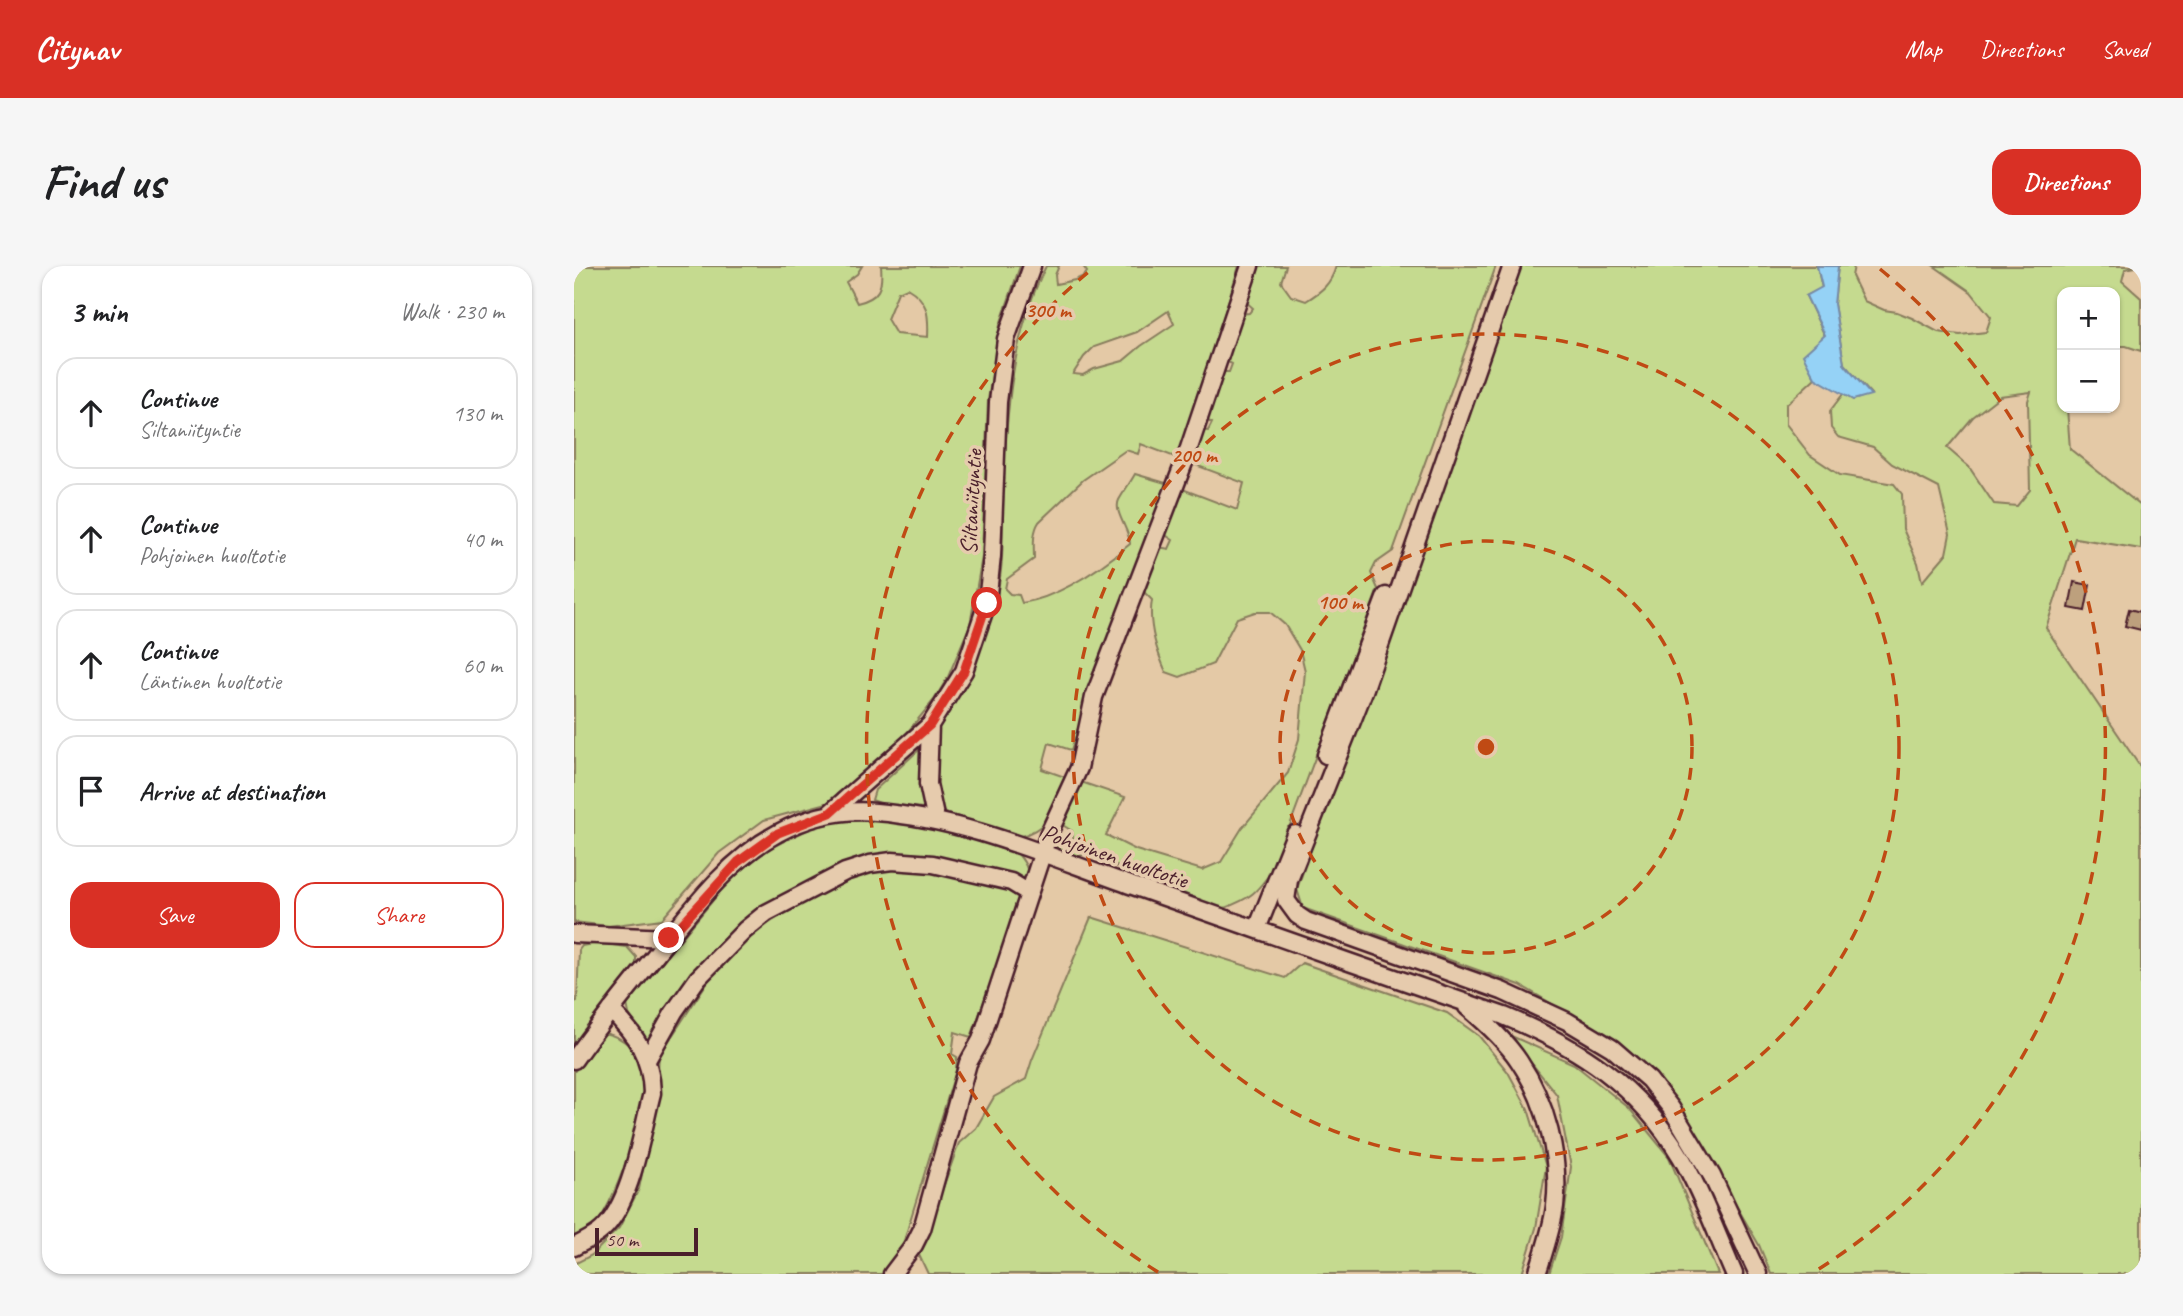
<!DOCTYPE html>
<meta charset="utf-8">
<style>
body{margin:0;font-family:Caveat,sans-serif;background:#f6f6f6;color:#202124}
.controls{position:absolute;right:21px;top:21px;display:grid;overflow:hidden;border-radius:14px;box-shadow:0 2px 5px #0004}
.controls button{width:63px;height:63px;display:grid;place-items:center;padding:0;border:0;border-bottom:2px solid #e0e0e0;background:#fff;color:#202124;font:35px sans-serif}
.scale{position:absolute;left:21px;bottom:18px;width:103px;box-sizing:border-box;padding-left:7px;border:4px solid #4a1f2b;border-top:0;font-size:19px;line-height:24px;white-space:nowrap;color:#4a1f2b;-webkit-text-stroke:5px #e6cbad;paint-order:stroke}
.stop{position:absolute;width:21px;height:21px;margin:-16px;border:5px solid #d93025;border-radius:50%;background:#fff}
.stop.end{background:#d93025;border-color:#fff;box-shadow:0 2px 7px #0008}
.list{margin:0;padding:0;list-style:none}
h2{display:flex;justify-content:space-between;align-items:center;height:91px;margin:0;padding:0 28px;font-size:30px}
h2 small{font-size:23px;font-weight:400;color:#757577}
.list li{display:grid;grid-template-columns:46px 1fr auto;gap:21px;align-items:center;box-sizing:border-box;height:112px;margin:0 14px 14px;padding:0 14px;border:2px solid #e0e0e0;border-radius:21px}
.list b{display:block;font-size:26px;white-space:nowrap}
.list p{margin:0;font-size:23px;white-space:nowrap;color:#757577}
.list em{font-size:23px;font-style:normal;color:#757577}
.actions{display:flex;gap:14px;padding:21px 28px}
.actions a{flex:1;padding:16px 0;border:2px solid #d93025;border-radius:21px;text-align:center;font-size:24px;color:#d93025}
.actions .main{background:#d93025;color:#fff}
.icon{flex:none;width:38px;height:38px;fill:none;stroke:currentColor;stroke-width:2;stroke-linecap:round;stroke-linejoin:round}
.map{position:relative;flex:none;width:1567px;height:1008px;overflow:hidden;border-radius:21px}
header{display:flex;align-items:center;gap:42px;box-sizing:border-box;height:98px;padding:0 35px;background:#d93025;color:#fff}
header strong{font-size:33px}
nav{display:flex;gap:38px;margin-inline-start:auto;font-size:24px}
.intro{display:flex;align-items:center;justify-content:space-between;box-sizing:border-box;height:168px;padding:0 42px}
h1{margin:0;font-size:49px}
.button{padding:18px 32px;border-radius:21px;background:#d93025;color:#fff;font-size:24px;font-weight:700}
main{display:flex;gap:42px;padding:0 42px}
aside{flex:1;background:#fff;border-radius:21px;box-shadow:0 2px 5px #0004}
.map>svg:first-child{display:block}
.green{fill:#c5da8f;stroke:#887c5d;stroke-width:2;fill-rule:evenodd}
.water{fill:#95d2f6;stroke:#778aa5;stroke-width:2}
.building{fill:#bda07d;stroke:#4a1f2b;stroke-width:2}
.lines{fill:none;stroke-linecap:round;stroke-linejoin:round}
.minor-casing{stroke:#4a1f2b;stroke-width:21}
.minor{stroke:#e6cbad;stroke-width:16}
.route{stroke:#d93025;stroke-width:9}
.ring{fill:none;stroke:#c04a14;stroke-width:3.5;stroke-dasharray:12 9}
.labels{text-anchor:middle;stroke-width:7;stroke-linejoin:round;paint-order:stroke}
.street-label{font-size:24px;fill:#4a1f2b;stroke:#e6cbad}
.centre{fill:#c04a14;stroke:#e6cbad;stroke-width:3.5}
.ring-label{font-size:21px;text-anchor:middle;font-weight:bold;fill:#c04a14;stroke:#e6cbad;stroke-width:7;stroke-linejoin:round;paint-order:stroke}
</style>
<header>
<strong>Citynav</strong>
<nav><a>Map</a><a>Directions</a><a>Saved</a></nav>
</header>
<div class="intro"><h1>Find us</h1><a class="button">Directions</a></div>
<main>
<aside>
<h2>3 min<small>Walk · 230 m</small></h2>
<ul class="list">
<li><svg class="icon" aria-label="ahead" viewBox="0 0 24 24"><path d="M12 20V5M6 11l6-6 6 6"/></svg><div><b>Continue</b><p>Siltaniityntie</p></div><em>130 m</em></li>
<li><svg class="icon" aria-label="ahead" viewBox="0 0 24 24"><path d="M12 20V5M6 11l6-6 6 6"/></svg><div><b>Continue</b><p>Pohjoinen huoltotie</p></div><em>40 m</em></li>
<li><svg class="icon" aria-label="ahead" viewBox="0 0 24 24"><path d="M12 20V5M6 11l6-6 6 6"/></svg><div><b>Continue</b><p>Läntinen huoltotie</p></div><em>60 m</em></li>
<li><svg class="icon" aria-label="arrive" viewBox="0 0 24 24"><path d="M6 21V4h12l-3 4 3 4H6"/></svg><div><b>Arrive at destination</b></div></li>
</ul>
<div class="actions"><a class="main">Save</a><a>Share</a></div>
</aside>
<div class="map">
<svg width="1567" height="1008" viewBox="0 0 1567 1008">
<rect width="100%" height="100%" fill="#e4c9a6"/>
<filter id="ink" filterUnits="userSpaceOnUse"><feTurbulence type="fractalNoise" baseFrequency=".0143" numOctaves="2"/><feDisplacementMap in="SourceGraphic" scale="14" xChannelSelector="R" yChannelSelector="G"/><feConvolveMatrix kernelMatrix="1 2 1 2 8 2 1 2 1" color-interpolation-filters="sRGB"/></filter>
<g filter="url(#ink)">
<!-- green -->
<path class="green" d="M0,0H288L283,8L272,16L283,37C305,32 309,22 307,0H446L426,59L414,134L408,291L396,359L374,411L360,434L327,474L253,537L190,554L145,587L88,653L34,660L0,656ZM333,22C354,34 355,48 354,71L322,68L313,53L324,26Z
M472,0H485L481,9L482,18L501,14L510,10L513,6L509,0H665L606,193L567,178L564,188L552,184L509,214L465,256C458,267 460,281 460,293L433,313L431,323L436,328L445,329L448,337C486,331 527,302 556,278C556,264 539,246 545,234C550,225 556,217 561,208L595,218L519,416L497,484L475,477L468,503L494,512C481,541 478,562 444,571L372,549C358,533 356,482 364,462C369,448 382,436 389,422C404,394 413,363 422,332C431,299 428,262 429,227C432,151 437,69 472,0ZM594,45L600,58L567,80L549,95L520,103L509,109L499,108L510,91L520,81L563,66Z
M683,0H712L707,16L717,30L732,35C748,25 757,18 762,0H922L819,285L802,297L797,307L804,323L700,602C682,627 678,632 648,643L513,588C499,591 490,590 481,579L499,572L498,565L487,558L507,516L551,531L532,569L562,584L628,604L647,596L668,562L714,507L725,473L731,405L726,384L711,359L696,346H681L663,352L639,398L606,411L592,406C582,384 574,358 578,334L570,326L584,281L595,283L599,274L590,268L606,222L663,244L670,217L616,197L626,164L634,165L638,157L630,153L646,106H655L658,98L650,94L667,48L675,47L679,42L671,35Z
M943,0H1243L1248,22L1232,30L1251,70L1230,89L1241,112L1212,139V158L1236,189L1266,209L1320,218L1328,228L1329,263L1344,297L1348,316L1372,288L1376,268L1365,222L1318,198L1299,181L1264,171L1257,162L1256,145L1269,128L1279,134L1297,128L1270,98L1260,38L1264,0H1280L1278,10L1290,35L1310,44L1323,46L1338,52L1364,66L1386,69L1412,66L1417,51L1397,26L1360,0H1567L1551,3L1548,15L1567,32V85L1552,80H1541V26H1488V142H1493L1496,183L1567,240V283L1501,272L1472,362L1567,502V1008H1197L1185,979L1111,851L1042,776L946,719L729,642L723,623ZM1457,126L1454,135L1456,224L1443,240L1420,238L1395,201L1373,182L1399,151L1426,130Z
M347,482L346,512L352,537L349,542L308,538L298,534L301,524Z
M294,553L372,565L444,588C453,599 456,605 452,619L323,589L183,649L77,775L71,774L55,748L53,738L159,610L196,582L235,563L267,554Z
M305,603C351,605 406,605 444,631L445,641L397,771L381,766L378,788L383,791L382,804L325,991L313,1001L309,1008H0V998L18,989L45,962L65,923L81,844L85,790L142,703L173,671L255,619Z
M517,651L711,712L728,697L873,747L905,770L934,806L954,843L972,901L962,962L948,1008H354L345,989L385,877L402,862L420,831L452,813L458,794Z
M24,677L53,681L62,691V699L0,779V736L3,735L5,684L8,680Z
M30,767C49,771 66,784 69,805C74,839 41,945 15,966C11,969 5,971 0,972V806Z
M935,769L1000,798L1055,842L1095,891L1144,1008H975L987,971L997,901L983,829Z"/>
<!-- water -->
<path class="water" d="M1243,0H1264L1260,38L1270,98L1297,129L1279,134L1241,112L1229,89L1251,69L1232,30L1248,21Z"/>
<!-- building -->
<path class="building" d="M1500,316L1516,319L1511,345L1495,342Z
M1555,343L1567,346V364L1551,360Z"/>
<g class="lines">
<!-- minor casing -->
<g class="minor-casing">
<path id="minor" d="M938,0L790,425L715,614L712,634L723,649L732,655L928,725L993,755L1038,782L1075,814L1097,842L1138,910L1184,1008
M356,459L354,518L362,555
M752,489L812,330
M256,547L356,459L390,405L413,337L418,290L424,136L432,73L458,0
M683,663L721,568
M0,668L95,672
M893,741C912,757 931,774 945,795C972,835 987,892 981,940C978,963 970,986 963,1008
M0,794C25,758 52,725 79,692C115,647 152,595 204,567C234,551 268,543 302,546C391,553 476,591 559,620C683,664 806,707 930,750C1005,781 1064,819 1107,891C1128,927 1143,969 1160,1008
M73,794L100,746L124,712L171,664L192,647L271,606L296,598L318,595L359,598L437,616L455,627
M0,981C9,976 21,971 28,964C58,937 68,865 78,827C77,790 62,769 37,744
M318,1008L340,979L348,963L394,797L407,774L475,567L505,502L520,431L611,194L676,0"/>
</g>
<!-- minor -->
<use href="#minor" class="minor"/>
</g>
</g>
<g class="lines" filter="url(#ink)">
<!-- route -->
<path class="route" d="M95,672L164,596L204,567L256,547L356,459L390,405L413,337"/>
</g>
<!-- distance rings -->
<g class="ring">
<circle cx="912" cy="481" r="206"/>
<circle cx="912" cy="481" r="413"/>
<path d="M584 1006A619 619 0 0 1 518 3M1306 3A619 619 0 0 1 1240 1006"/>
</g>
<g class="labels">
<!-- street labels -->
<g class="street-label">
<text transform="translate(397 236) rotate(-87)" y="8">Siltaniityntie</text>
<text transform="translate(541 590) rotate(19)" y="8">Pohjoinen huoltotie</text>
</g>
</g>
<circle cx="912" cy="481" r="10" class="centre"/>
<g class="ring-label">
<text x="474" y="51">300 m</text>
<text x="620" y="196">200 m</text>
<text x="766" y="343">100 m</text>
</g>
</svg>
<div class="controls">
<button>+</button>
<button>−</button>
</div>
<div class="scale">50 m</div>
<div class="stop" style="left:413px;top:337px"></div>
<div class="stop end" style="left:95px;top:672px"></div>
</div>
</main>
